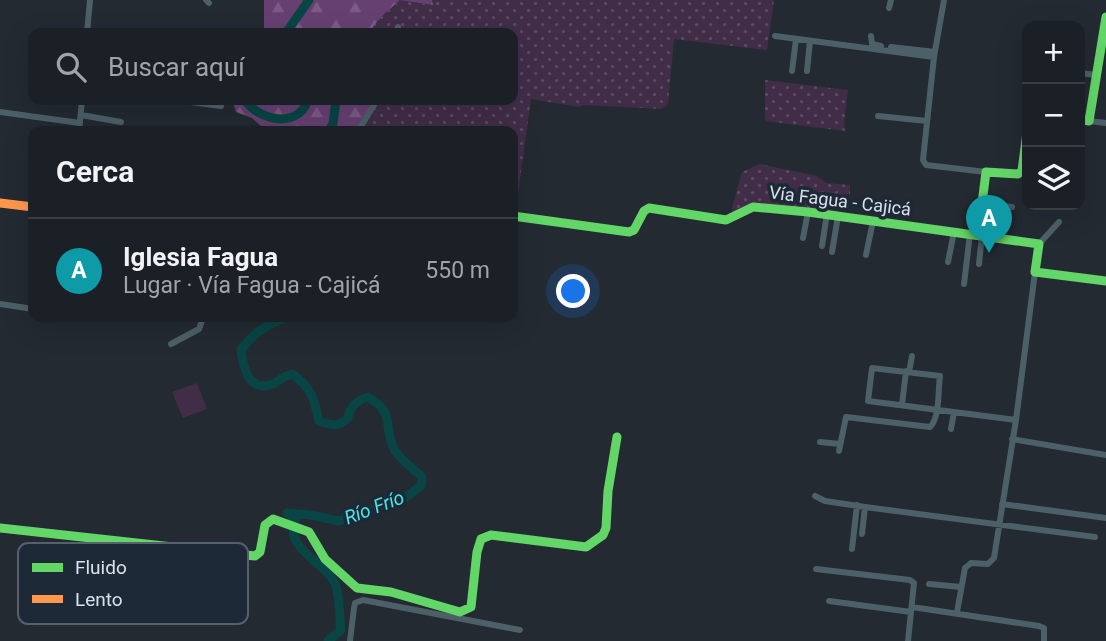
<!DOCTYPE html>
<html lang="es">
<meta charset="utf-8">
<style>
body{margin:0;font-family:Roboto,sans-serif;background:#282d32;color:#f1f3f6}
.controls{position:absolute;right:21px;top:21px;display:grid;overflow:hidden;border-radius:14px;box-shadow:0 7px 28px #0002}
.controls button{width:63px;height:63px;display:grid;place-items:center;padding:0;border:0;border-bottom:2px solid #393e43;background:#1b2026;color:#f1f3f6;font:35px sans-serif}
.you{position:absolute;left:574px;top:292px;width:24px;height:24px;margin:-18px;border:5px solid #fff;border-radius:50%;background:#1a73e8;box-shadow:0 0 0 10px #1a73e833}
.badge{display:grid;place-items:center;width:46px;height:46px;border-radius:50%;background:#8c9099;color:#fff;font-size:23px;font-weight:700}
.pin{position:absolute;translate:-50% -58px;filter:drop-shadow(0 2px 4px #0008)}
.pin::after{content:'';position:absolute;top:37px;width:24px;height:21px;background:inherit;clip-path:polygon(0 0,100% 0,50% 100%)}
.list{margin:0;padding:0;list-style:none}
h2{display:flex;justify-content:space-between;align-items:center;height:91px;margin:0;padding:0 28px;font-size:30px}
h2 small{font-size:23px;font-weight:400;color:#a0a3a7}
.list li{display:grid;grid-template-columns:46px 1fr auto;gap:21px;align-items:center;box-sizing:border-box;height:105px;padding:0 28px;border-top:2px solid #393e43}
.list b{display:block;font-size:26px;white-space:nowrap}
.list p{margin:0;font-size:23px;white-space:nowrap;color:#a0a3a7}
.list em{font-size:23px;font-style:normal;color:#a0a3a7}
.icon{flex:none;width:38px;height:38px;fill:none;stroke:currentColor;stroke-width:2;stroke-linecap:round;stroke-linejoin:round}
.map{position:relative;flex:none;width:1106px;height:641px;overflow:hidden}
.search{position:absolute;background:#1b2026;box-shadow:0 7px 28px #0002;left:28px;top:28px;width:490px;height:77px;display:flex;align-items:center;gap:18px;box-sizing:border-box;padding:0 24px;border-radius:14px;color:#a0a3a7;font-size:26px}
.panel{position:absolute;background:#1b2026;box-shadow:0 7px 28px #0002;left:28px;top:126px;width:490px;height:196px;border-radius:14px}
.map>svg:first-child{display:block}
.grass{fill:url(#grass-dots)}
.forest{fill:url(#forest-firs)}
.park{fill:#412d48}
.lines{fill:none;stroke-linecap:round;stroke-linejoin:round}
.river{stroke:#084544;stroke-width:9}
.street{stroke:#4c6068;stroke-width:6}
.fast{stroke:#63d668;stroke-width:9}
.slow{stroke:#ff974d;stroke-width:9}
.labels{text-anchor:middle;stroke-width:7;stroke-linejoin:round;paint-order:stroke}
.street-label{font-size:18px;fill:#d8e0ea;stroke:#1e2938}
.water-label{font-size:19px;font-style:italic;fill:#46e8e3;stroke:#1e2938}
.key{fill:#1e2938;stroke:#56606d;stroke-width:2}
.key-label{font-size:19px;fill:#d8e0ea}
</style>
<div class="map">
<svg width="1106" height="641" viewBox="0 0 1106 641">
<defs>
<pattern id="grass-dots" width="8" height="8" patternUnits="userSpaceOnUse" patternTransform="scale(1.75)"><rect width="8" height="8" fill="#412d48"/><path d="M2 2h.1M6 6h.1" fill="none" stroke="#5c4b63" stroke-width="1.8" stroke-linecap="round"/></pattern>
<pattern id="forest-firs" width="22" height="20" patternUnits="userSpaceOnUse" patternTransform="scale(1.75)"><rect width="22" height="20" fill="#664071"/><path d="M5 1l3.5 6h-7zM16 11l3.5 6h-7z" fill="#7b5b85"/></pattern>
</defs>
<rect width="100%" height="100%" fill="#242a32"/>
<!-- grass -->
<path class="grass" d="M400,0L432,5V0H774L767,50L674,39L668,104L662,109L583,105L579,107L531,99L515,216H513V131H358L377,100H513V33H368L383,15Z
M765,80L848,90L844,122L845,131L765,121Z
M760,164L817,176L826,183L850,185V194L837,196L838,216L753,207L734,218L732,208L742,172Z"/>
<!-- forest -->
<path class="forest" d="M264,0H432L433,5L400,0L383,15L368,33H264Z
M232,100H276L277,103L292,104L295,100H377L357,131H267L252,118L236,112Z"/>
<!-- park -->
<path class="park" d="M197,383L207,409L183,418L172,392Z"/>
<g class="lines">
<!-- river -->
<path class="river" d="M286,33L309,0
M245,100C259,121 298,129 308,100
M328,131L333,124L336,100
M286,317C266,326 254,332 241,350C243,367 249,393 273,384C281,381 280,377 292,374C312,388 314,399 319,421C332,426 338,427 348,418C350,406 356,402 367,397C396,411 383,427 394,449C400,460 414,469 422,477L421,486L406,497L339,521L310,515L287,513L296,519C282,550 327,561 336,586C340,599 339,616 341,630L328,641"/>
<!-- street -->
<path class="street" d="M206,0L209,3
M944,0L934,57L923,160L926,165L986,172
M889,8L891,0
M87,33L90,0
M396,33L398,27
M775,36L934,57
M871,36L872,44L881,46
M891,47L935,52
M792,71L796,39
M807,71L810,41
M1080,73L1096,75
M175,100L221,106
M0,112L80,123
M81,115L121,122
M878,116L927,121
M1089,121L1106,123
M79,131L82,100
M358,131L377,100
M983,203L1012,207
M803,238L808,212
M1039,244L1059,222
M822,246L827,214
M832,252L838,216
M866,255L873,221
M948,262L954,232
M979,264L982,236
M964,284L970,234
M0,304L33,309
M171,344L199,329L203,318
M909,372L912,356
M902,405L906,371
M951,429L954,412
M1012,439L1106,455
M820,442L840,444
M839,451L846,417L930,427C940,418 938,389 940,376L872,368L868,401L1016,420
M815,496L825,501L865,507L1095,537
M1002,504L1106,518
M862,534L865,507
M852,549L857,505
M816,569L910,580L914,583L908,641
M929,584L961,587
M829,601L911,612
M912,607L1039,626L1044,628V641
M957,612L965,568L971,563L988,564L994,558L1016,420L1035,272
M350,641L354,608L355,603L363,600L520,630"/>
<!-- fast -->
<path class="fast" d="M1080,119L1089,121L1106,17
M513,216L629,232L634,230L644,211L649,208L726,220L753,207L808,212L1039,244L1035,272L1106,281
M978,235L986,172L1018,174L1022,171L1027,132
M0,528L255,556L260,552L265,525L273,519L309,532L325,559L357,588L391,592L460,612L471,607L477,552L481,539L491,535L586,547L603,535L606,528L608,491L617,437"/>
<!-- slow -->
<path class="slow" d="M0,203L33,207"/>
</g>
<g class="labels">
<!-- street labels -->
<g class="street-label">
<text transform="translate(840 201) rotate(7)" y="6">Vía Fagua - Cajicá</text>
</g>
<!-- water labels -->
<g class="water-label">
<text transform="translate(374 507) rotate(-21)" y="7">Río Frío</text>
</g>
</g>
<!-- legend -->
<rect x="18" y="543" width="230" height="81" rx="10" class="key"/>
<rect x="32" y="563" width="31" height="9" fill="#63d668"/>
<rect x="32" y="595" width="31" height="8" fill="#ff974d"/>
<g class="key-label">
<text x="75" y="574">Fluido</text>
<text x="75" y="606">Lento</text>
</g>
</svg>
<div class="controls">
<button>+</button>
<button>−</button>
<button><svg class="icon" aria-label="layers" viewBox="0 0 24 24"><path d="M12 4l9 5-9 5-9-5zM3 14l9 5 9-5"/></svg></button>
</div>
<div class="you"></div>
<div class="pin badge" style="left:989px;top:253px;background:#0f9aa8">A</div>
<div class="search"><svg class="icon" aria-label="search" viewBox="0 0 24 24"><circle cx="10" cy="10" r="6"/><path d="M15 15l6 6"/></svg>Buscar aquí</div>
<section class="panel">
<h2>Cerca<small></small></h2>
<ul class="list">
<li><span class="badge" style="background:#0f9aa8">A</span><div><b>Iglesia Fagua</b><p>Lugar · Vía Fagua - Cajicá</p></div><em>550 m</em></li>
</ul>
</section>
</div>
